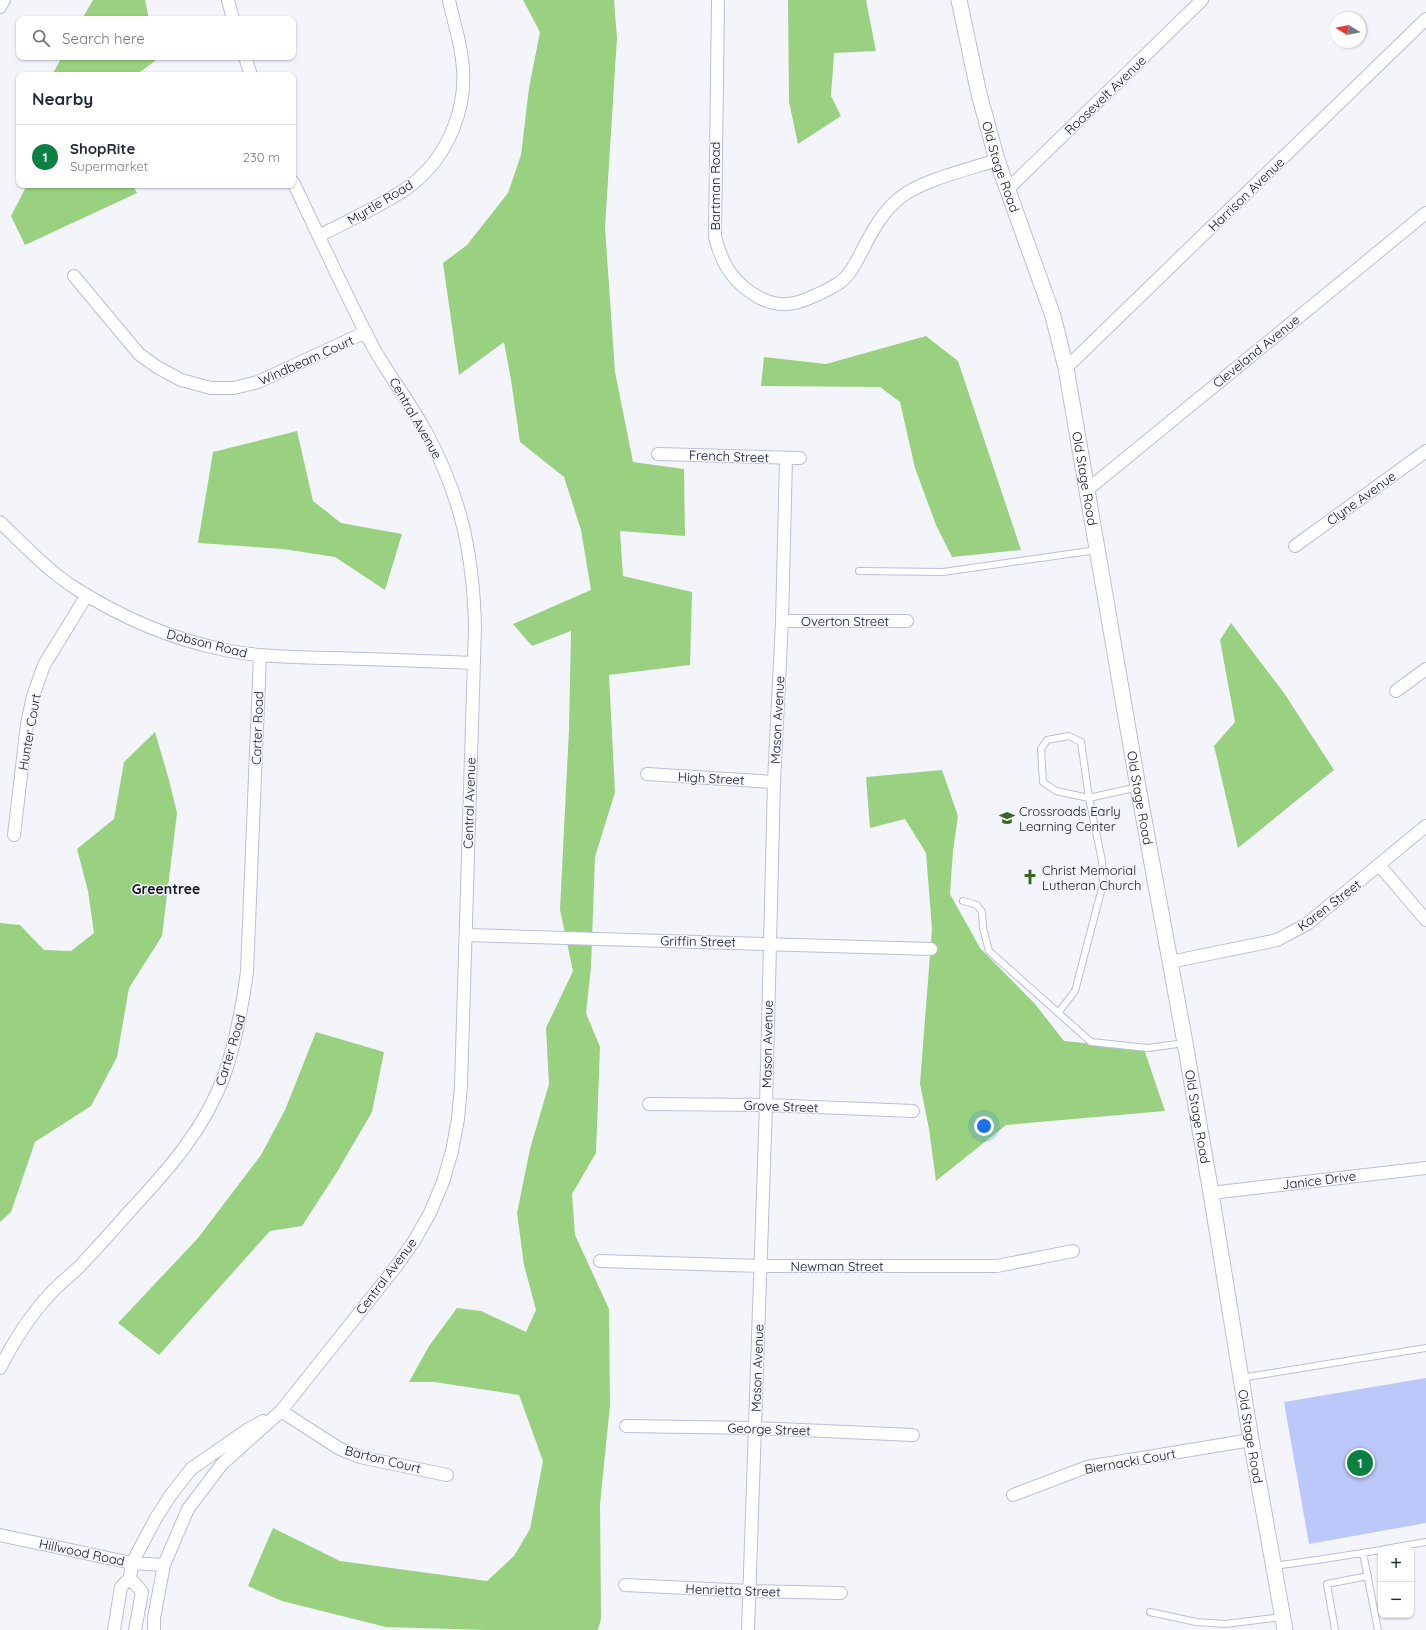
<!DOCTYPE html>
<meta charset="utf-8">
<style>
body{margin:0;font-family:Quicksand,sans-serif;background:#f6f6f7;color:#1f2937}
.controls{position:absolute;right:12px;bottom:12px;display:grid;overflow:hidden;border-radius:8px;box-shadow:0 1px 3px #0004}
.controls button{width:36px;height:36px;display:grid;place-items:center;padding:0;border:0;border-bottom:1px solid #e0e1e3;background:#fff;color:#1f2937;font:20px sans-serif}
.compass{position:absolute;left:1330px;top:12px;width:36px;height:36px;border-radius:50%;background:#fff;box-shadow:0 1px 3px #0004;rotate:280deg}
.you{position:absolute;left:984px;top:1126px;width:14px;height:14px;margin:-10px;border:3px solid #fff;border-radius:50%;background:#1a73e8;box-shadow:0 0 0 6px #1a73e833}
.badge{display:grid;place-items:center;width:26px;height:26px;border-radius:50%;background:#0b8043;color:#fff;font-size:13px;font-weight:700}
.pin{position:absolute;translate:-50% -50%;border:2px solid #fff;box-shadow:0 1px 4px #0006}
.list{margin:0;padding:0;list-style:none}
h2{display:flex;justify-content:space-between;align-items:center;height:52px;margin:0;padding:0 16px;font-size:17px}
h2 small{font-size:13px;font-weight:400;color:#747a83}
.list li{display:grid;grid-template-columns:26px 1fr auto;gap:12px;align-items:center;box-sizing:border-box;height:64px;padding:0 16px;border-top:1px solid #e0e1e3}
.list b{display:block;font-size:15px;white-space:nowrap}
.list p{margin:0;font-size:13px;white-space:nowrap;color:#747a83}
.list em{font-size:13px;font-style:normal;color:#747a83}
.icon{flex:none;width:22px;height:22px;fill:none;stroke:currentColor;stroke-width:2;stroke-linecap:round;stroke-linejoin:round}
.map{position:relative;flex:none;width:1426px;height:1630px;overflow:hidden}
.search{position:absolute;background:#fff;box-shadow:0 1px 3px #0004;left:16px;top:16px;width:280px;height:44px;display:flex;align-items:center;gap:10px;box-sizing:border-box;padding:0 14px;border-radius:8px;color:#747a83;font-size:15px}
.panel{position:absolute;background:#fff;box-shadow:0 1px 3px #0004;left:16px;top:72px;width:280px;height:116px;border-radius:8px}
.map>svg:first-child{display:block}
.forest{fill:#9ad181}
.building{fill:#bcc7fa}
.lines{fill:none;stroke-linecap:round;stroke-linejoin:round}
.service-casing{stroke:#b9bfdb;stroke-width:8}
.minor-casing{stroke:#b9bfdb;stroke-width:14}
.tertiary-casing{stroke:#b9bfdb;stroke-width:17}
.service{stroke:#fff;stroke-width:6}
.minor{stroke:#fff;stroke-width:12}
.tertiary{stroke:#fff;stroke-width:15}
.labels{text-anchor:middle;stroke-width:3;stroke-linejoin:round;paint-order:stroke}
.street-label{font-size:13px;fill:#141620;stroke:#f3f5fb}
.poi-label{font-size:13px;fill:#141620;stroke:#f3f5fb;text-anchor:start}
.neighbourhood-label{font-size:14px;font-weight:bold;fill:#141620;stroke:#f3f5fb}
</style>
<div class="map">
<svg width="1426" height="1630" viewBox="0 0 1426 1630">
<rect width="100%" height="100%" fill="#f3f5fb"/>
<!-- forest -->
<path class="forest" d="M93,0H145L149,19H82Z
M523,0H614L617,38L605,227L615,372L633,462L684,469L685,536L620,531L623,576L692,592L690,665L609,675L615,792L595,857L591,967L586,1013L600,1047L596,1153L572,1194L575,1235L609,1309L610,1405L600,1504L601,1619L598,1630H485L386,1627L282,1601L248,1586L273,1528L340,1561L487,1581L514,1556L530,1529L543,1461L519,1395L434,1382H409L429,1346L457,1308L481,1311L526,1332L536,1310L524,1265L517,1213L530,1149L549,1084L546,1028L573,971L560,910L569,729L571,631L532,646L513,624L591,590L581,530L564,477L520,442L511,380L504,342L459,375L443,263L467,245L508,193L521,155L529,88L540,32Z
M788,0H866L876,51L834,53L831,96L841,116L798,144L789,102Z
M62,57H155V61L136,75H52Z
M27,185H133L137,193L25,245L11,216Z
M926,336L958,361L1021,550L952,557L936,525L915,468L900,402L880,387L761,386L764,357L826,364Z
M297,431L313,501L341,523L402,534L385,590L335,557L283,549L198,543L213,452Z
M1231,623L1284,693L1334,770L1238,848L1214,746L1235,722L1220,640Z
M155,732L169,780L177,813L162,936L129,988L117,1057L91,1106L35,1142L11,1212L0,1222V923L20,925L44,950L71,951L94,933L88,891L77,849L114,819L124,762Z
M942,770L958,816L953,851L950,894L980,948L1035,1004L1064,1041L1144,1049L1165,1111L1006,1125L936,1181L929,1129L920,1084L932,929L926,853L905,819L870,828L866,777Z
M316,1032L384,1052L372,1112L337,1172L302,1226L270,1231L159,1355L118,1323L198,1238L261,1155L285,1110Z"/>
<!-- building -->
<path class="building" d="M1426,1378V1523L1309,1544L1284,1402Z"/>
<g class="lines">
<!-- service casing -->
<g class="service-casing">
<path id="service" d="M859,571L943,572L1097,550
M963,901L977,905L982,912L983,928L989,951L1091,1042L1148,1048L1185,1043
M1058,1013L1075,991L1103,884L1102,861L1089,798L1081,742L1069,736L1047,740L1041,749L1043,782L1056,791L1089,798L1138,787
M1241,1378L1426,1348
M1385,1549L1426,1542
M1363,1553L1378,1630
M1274,1566L1317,1560L1381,1550
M1150,1612L1196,1622L1225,1624L1283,1617
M1335,1630L1327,1584L1368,1576"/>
</g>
<!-- minor casing -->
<g class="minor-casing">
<path id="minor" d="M228,0L233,19
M718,0L715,237C722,265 734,284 760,298C776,306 790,306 807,299C819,294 834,288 844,279C852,272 857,260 862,251C872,231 883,211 901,197C922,180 970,169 997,160
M0,7L4,0
M245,57L251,75
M1008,189L1202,0
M319,236C349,220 382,206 410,186C448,157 469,107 462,59C460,40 453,20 449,0
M74,276L139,354L157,367L181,380L211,388H234L258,382L366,332
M1066,368L1426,19
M658,454L800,458
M1087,490L1426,213
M0,522C24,545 47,570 75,588C122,618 171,639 225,650C259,657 294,657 328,658C377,659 425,661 473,663
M1295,546L1426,451
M782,621H907
M1396,691L1426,669
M647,774L774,782
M14,835L27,724L33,696L44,665L87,595
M1380,866L1426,920
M466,935L931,949
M1170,962L1277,940L1307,924L1426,826
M649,1104L766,1105L913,1111
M1211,1193L1426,1168
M600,1261L761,1266H997L1073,1251
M0,1368C14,1341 30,1315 51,1293C60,1283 71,1275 80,1266C97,1248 113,1230 129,1212C168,1170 204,1130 224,1076C236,1042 242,1008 247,972L260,655
M281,1411L340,1449L360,1457L447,1475
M626,1426L755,1428L913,1435
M1013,1495L1087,1467L1251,1440
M0,1535L132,1563L164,1565
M130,1578L142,1592L135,1630
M625,1585L750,1591L841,1593
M114,1630L121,1587L130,1578L132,1563L156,1518L170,1496L191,1469L247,1430L263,1421
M154,1630V1618L164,1565L188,1509L222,1464L281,1411L395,1268L414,1241L430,1213L443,1182L452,1151L458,1119L461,1086L475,626C473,553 461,496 426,432C410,402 388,375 372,345C344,291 319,236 293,182
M748,1630L766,1105L774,782L782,621L786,458"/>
</g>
<!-- tertiary casing -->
<g class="tertiary-casing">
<g id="tertiary">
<path id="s1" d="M959,0L979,94L997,160L1053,316L1066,368L1138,787L1185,1043L1211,1193L1251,1440L1285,1630"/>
</g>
</g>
<!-- service -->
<use href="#service" class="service"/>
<!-- minor -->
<use href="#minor" class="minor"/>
<!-- tertiary -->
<use href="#tertiary" class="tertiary"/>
</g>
<!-- icons -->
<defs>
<g id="school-bare" transform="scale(1.2)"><path d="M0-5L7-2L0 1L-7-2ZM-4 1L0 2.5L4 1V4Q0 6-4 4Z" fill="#3a6523" stroke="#f3f5fb" stroke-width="2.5" paint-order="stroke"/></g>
<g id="church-bare" transform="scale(1.2)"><path d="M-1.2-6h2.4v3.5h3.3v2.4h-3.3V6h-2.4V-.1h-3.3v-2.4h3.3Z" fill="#3a6523" stroke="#f3f5fb" stroke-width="2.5" paint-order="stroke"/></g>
</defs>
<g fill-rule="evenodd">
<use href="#school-bare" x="1007" y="818"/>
<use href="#church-bare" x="1030" y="877"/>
</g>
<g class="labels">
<!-- street labels -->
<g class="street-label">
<text transform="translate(1105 95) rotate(-44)" y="5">Roosevelt Avenue</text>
<text dy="5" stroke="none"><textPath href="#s1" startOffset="172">Old Stage Road</textPath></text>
<text transform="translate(715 186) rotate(-90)" y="5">Bartman Road</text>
<text transform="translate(1246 194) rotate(-44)" y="5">Harrison Avenue</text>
<text transform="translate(380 202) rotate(-31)" y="5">Myrtle Road</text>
<text transform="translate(1256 351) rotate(-39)" y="5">Cleveland Avenue</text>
<text transform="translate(306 360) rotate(-24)" y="5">Windbeam Court</text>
<text transform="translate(416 418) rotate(60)" y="5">Central Avenue</text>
<text transform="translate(729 456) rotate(2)" y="5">French Street</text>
<text dy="5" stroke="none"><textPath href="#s1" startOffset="496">Old Stage Road</textPath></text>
<text transform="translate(1361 498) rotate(-36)" y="5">Clyne Avenue</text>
<text x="845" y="626">Overton Street</text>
<text transform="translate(207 643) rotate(14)" y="5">Dobson Road</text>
<text transform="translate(777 720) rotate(-87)" y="5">Mason Avenue</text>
<text transform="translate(257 728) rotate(-88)" y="5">Carter Road</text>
<text transform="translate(29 732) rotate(-80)" y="5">Hunter Court</text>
<text transform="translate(711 778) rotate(3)" y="5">High Street</text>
<text dy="5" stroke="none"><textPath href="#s1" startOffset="820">Old Stage Road</textPath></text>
<text transform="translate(469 803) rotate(-88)" y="5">Central Avenue</text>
<text transform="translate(1329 905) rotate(-37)" y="5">Karen Street</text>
<text transform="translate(698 941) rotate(1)" y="5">Griffin Street</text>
<text transform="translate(767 1044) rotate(-89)" y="5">Mason Avenue</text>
<text transform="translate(230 1050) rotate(-73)" y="5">Carter Road</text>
<text transform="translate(781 1106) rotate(2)" y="5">Grove Street</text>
<text dy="5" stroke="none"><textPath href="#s1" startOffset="1144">Old Stage Road</textPath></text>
<text transform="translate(1319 1180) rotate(-7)" y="5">Janice Drive</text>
<text x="837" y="1271">Newman Street</text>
<text transform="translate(386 1276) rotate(-53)" y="5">Central Avenue</text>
<text transform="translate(757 1368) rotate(-88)" y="5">Mason Avenue</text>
<text transform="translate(769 1429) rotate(2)" y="5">George Street</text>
<text dy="5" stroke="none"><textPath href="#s1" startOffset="1468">Old Stage Road</textPath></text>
<text transform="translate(383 1459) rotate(14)" y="5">Barton Court</text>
<text transform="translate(1130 1461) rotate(-10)" y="5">Biernacki Court</text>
<text transform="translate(82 1552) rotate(12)" y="5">Hillwood Road</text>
<text transform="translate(733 1590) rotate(2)" y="5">Henrietta Street</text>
</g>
<!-- poi labels -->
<g class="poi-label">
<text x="1019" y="816">Crossroads Early<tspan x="1019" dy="15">Learning Center</tspan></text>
<text x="1042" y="875">Christ Memorial<tspan x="1042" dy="15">Lutheran Church</tspan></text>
</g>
<!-- neighbourhood labels -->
<g class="neighbourhood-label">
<text x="166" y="894">Greentree</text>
</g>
</g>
</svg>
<div class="controls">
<button>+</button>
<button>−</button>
</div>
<svg class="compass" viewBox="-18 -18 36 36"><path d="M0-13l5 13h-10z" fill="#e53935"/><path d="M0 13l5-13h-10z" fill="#747a83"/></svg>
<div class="you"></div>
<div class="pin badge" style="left:1360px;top:1463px">1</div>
<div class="search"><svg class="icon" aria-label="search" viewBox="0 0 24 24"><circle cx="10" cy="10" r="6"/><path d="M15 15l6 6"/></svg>Search here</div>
<section class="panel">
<h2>Nearby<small></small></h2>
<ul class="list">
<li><span class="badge">1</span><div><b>ShopRite</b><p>Supermarket</p></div><em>230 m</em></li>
</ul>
</section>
</div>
